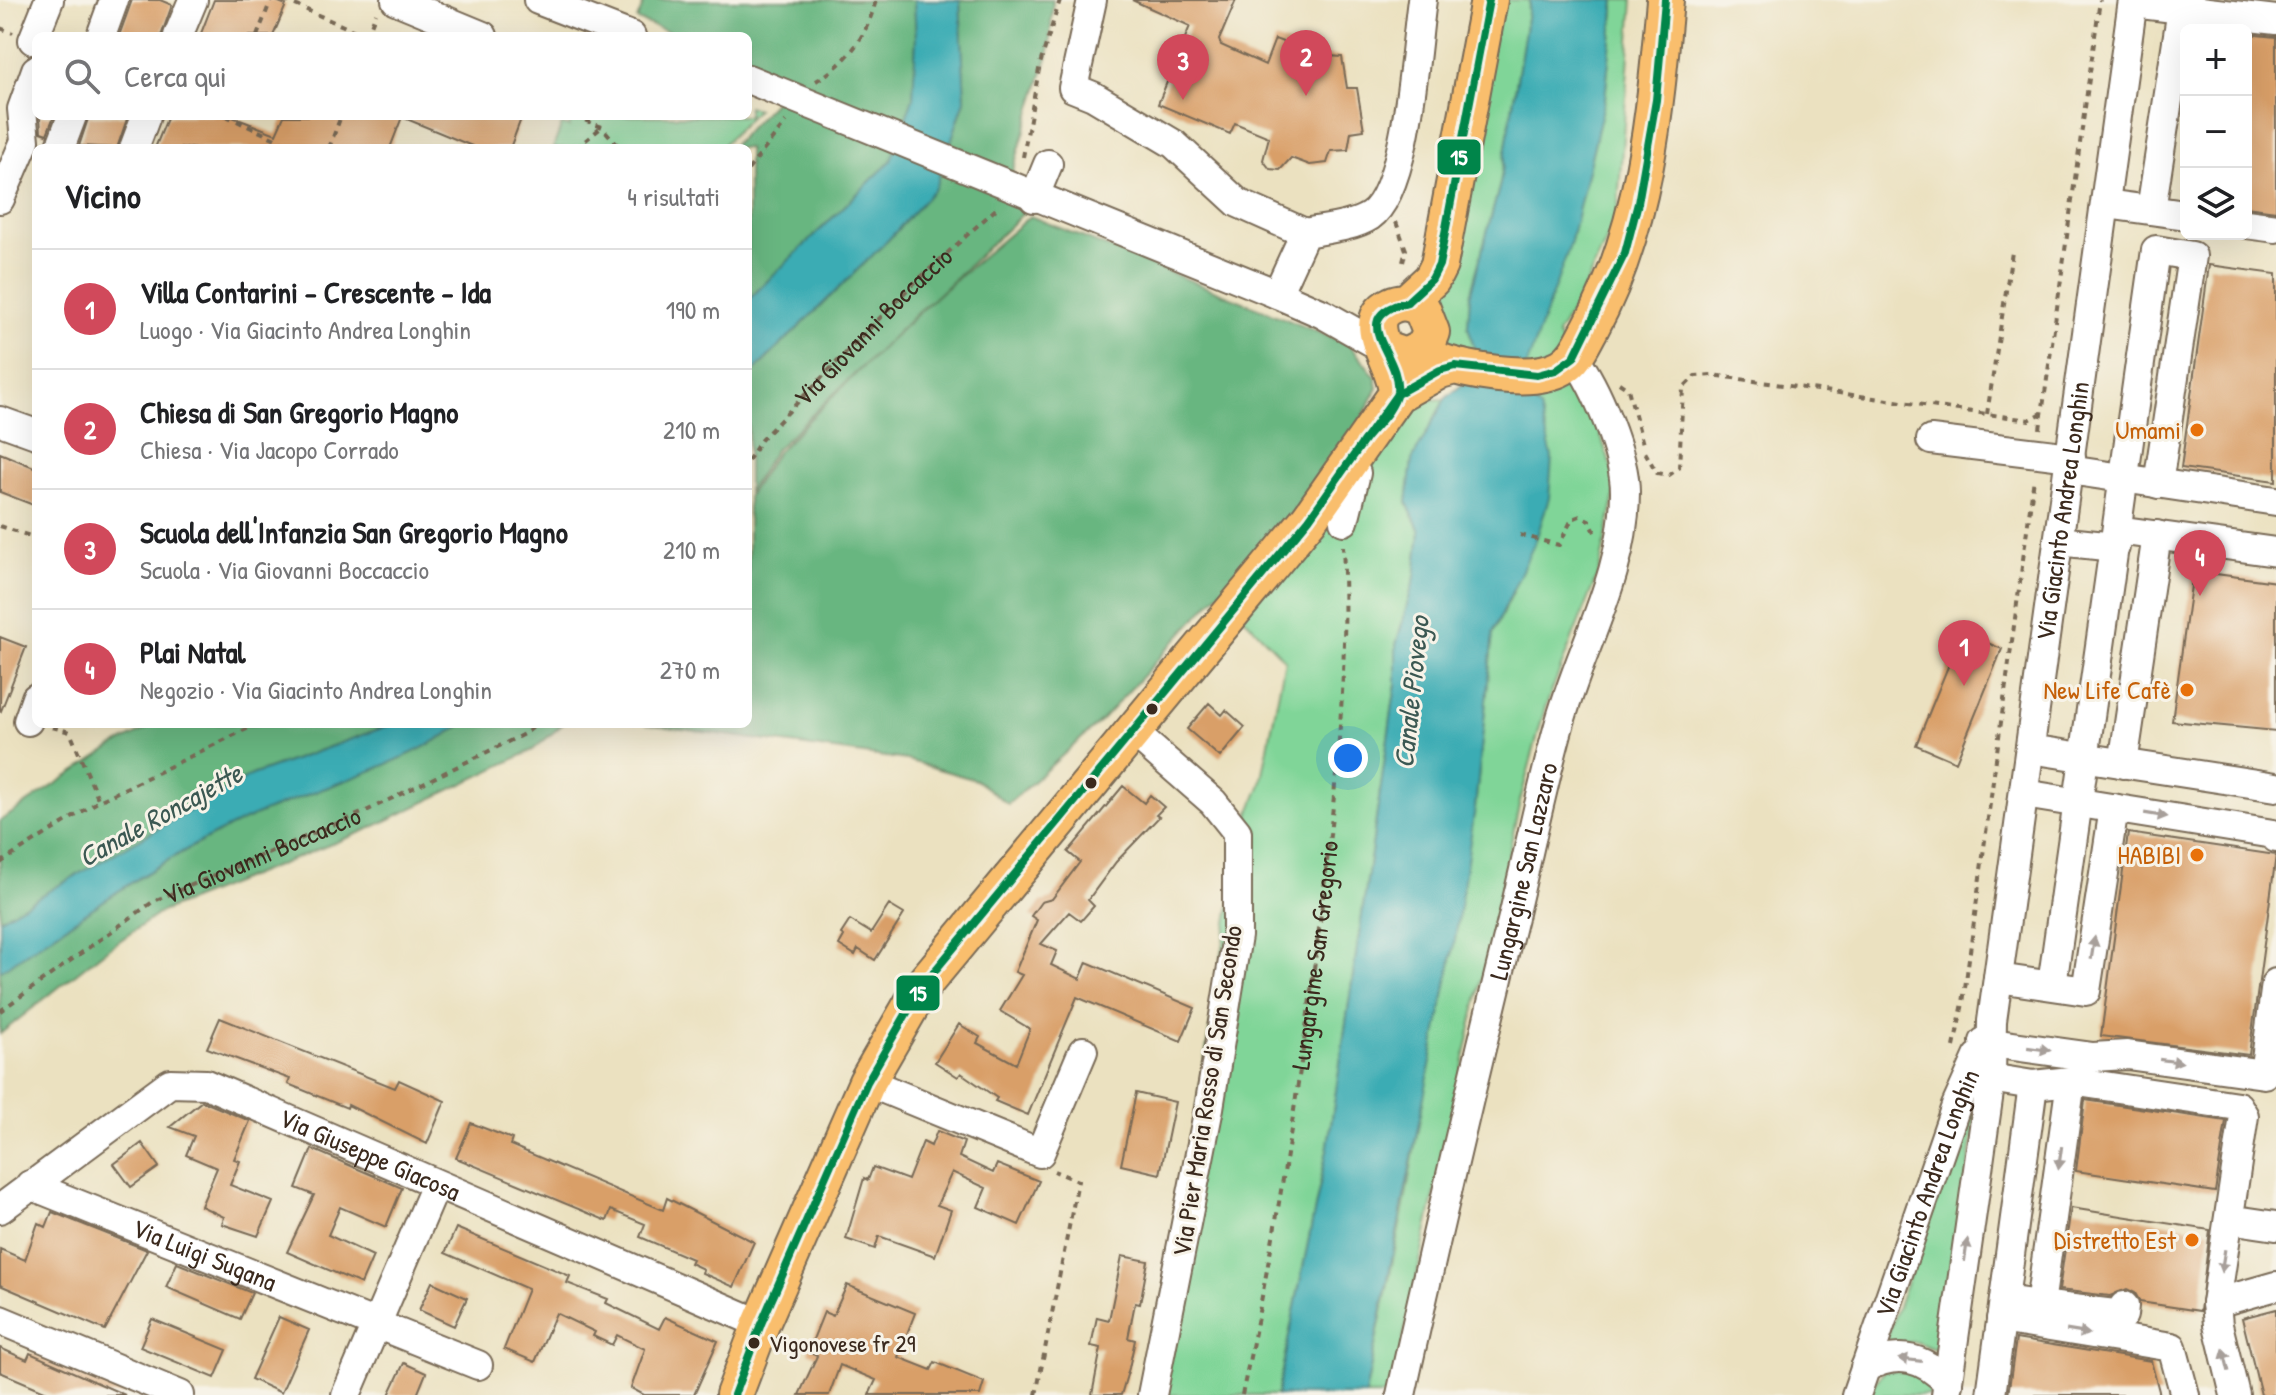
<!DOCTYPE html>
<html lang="it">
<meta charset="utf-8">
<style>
body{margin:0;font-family:"Patrick Hand",sans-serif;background:#f6f6f6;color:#202124}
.controls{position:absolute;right:24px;top:24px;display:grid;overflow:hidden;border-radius:12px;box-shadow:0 8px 32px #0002}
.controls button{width:72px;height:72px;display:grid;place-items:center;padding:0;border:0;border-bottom:2px solid #e0e0e0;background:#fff;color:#202124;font:40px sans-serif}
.you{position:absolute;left:1348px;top:758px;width:28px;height:28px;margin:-20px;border:6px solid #fff;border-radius:50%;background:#1a73e8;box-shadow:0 0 0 12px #1a73e833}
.badge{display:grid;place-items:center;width:52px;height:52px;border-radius:50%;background:#d1495b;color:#fff;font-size:26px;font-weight:700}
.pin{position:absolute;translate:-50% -66px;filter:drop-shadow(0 2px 4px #0008)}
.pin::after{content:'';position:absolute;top:42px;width:28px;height:24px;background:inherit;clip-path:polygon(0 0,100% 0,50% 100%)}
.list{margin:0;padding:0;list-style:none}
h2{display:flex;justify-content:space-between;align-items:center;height:104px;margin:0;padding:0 32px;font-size:34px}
h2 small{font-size:26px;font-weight:400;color:#757577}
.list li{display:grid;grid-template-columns:52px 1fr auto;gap:24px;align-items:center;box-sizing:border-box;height:120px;padding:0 32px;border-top:2px solid #e0e0e0}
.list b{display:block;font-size:30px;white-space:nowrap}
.list p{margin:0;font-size:26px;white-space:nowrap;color:#757577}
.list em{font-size:26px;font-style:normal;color:#757577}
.icon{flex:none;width:44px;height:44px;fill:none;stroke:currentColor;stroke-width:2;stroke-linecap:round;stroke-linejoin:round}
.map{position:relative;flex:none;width:2276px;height:1395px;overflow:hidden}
.search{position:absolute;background:#fff;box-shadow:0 8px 32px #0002;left:32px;top:32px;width:720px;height:88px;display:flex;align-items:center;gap:20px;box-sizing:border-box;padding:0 28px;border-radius:12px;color:#757577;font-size:30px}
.panel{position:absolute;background:#fff;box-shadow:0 8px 32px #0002;left:32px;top:144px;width:720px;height:584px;border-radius:12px}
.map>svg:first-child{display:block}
.green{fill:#80d598;stroke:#5e805b;stroke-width:2}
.forest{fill:#68b680;stroke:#52704f;stroke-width:2}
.water{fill:#3bacb4;stroke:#3b6b69;stroke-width:2}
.building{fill:#d99f67}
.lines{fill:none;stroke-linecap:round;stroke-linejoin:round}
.minor-casing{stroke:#796a57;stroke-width:32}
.major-casing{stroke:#796a57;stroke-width:40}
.path{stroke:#796a57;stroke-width:4;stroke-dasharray:6 6;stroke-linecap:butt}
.minor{stroke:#fff;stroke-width:28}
.major{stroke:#f9be6d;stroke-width:36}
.bus-1-casing{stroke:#f7f3e8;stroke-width:14}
.bus-1{stroke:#00854a;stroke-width:8}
.oneway{fill:#a79f9a}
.food-dot{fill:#e8710a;stroke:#f7f3e8;stroke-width:3}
.bus-dot{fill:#3b2a1e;stroke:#f7f3e8;stroke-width:3}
.labels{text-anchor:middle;stroke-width:6;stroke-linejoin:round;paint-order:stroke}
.bus-label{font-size:24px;fill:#3b2a1e;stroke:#f7f3e8;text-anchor:start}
.street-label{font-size:26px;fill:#3b2a1e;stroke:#f7f3e8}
.food-label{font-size:26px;fill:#c56008;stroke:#f7f3e8;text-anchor:end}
.water-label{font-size:28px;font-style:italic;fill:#3b5852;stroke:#f7f3e8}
.line-badge{stroke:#f7f3e8;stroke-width:3}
.badge-label{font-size:22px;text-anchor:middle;font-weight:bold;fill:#fff}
</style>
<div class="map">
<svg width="2276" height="1395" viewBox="0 0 2276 1395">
<rect width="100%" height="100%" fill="#f7f3e8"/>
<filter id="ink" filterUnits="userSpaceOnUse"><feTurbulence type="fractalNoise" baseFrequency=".0125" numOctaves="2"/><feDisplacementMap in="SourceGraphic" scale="16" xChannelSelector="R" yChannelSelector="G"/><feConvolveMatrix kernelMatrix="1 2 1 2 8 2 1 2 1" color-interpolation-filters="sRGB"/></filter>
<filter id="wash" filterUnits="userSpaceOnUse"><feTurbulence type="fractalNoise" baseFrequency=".006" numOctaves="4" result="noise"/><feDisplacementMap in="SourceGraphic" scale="32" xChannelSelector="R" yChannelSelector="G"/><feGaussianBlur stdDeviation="1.8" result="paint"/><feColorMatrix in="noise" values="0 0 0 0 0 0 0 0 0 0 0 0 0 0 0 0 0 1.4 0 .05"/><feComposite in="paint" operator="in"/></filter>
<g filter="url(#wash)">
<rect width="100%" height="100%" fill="#ebe1c0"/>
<!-- green -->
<path class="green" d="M1497,0H1530L1500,184L1470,296L1468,326L1476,355L1444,349L1441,314Z
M1615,0H1633L1617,218L1578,301L1557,334L1592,410L1617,484L1599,571L1545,708L1520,801L1391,1395H1365L1406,1196L1475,808L1493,633L1513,592L1509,386L1570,245L1605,99Z
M748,106L757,109L720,148H553L562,124L569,127L573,116H748Z
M1445,399L1412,461L1407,503L1420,531L1415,577L1396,645V684L1328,1145L1277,1395H1149L1242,832L1261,784L1285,660L1231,604L1359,478L1424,400Z
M1969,1109L1976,1112L1945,1353L1916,1342L1885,1343Z
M1920,1370L1938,1395H1867L1884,1371Z"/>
<!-- forest -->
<path class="forest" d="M645,0H914L916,38L913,98L891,161L748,300V148H730L795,80L748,62V36H680L637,20Z
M960,0H1053L1049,52L1007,189L1036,201L775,450L748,492V377L889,239L935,188L965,100Z
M1030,216L1350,345L1376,377L1378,388L1337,465L1101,721L1008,804L976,780L907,760L645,724H748V496L777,452L919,311Z
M155,724H393L252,775L0,919V821L112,747Z
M463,724H563L533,750L369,829L161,912L102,953L0,1034V971C82,916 165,854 256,815C325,785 400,767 463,724Z"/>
<!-- water -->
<path class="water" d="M914,0H960L965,100L935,188L889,239L748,377V300L891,161L913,98L916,38Z
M1530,0H1615L1605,99L1570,245L1519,387L1540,409L1552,457L1549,498L1536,540L1493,633L1475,808L1455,940L1365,1395H1277L1328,1145L1396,684V645L1415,577L1420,531L1407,503L1412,460L1445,399L1464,383L1476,355L1468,326L1470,296L1500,184Z
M393,724H463C400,767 325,785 256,815C165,854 82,916 0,971V919L252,775Z"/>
<g id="blocks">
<!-- building -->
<path class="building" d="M132,0H160L172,5L161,36H119Z
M214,0H274L286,5L273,36H200Z
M1132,0H1236L1219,40L1221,45L1265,65L1275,39L1294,46L1291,53L1342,57L1347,88H1357L1364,130L1351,132L1348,150L1331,151L1327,163L1310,165L1291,158L1280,170L1270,169L1263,160L1269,137L1235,123L1230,134L1158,104L1190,26Z
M2246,34L2276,37V211L2246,207Z
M40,116H54L47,134L41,132Z
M89,116H128L117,148L79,146Z
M168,116H230L276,134L284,116H522L510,148H477L402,117L390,148H155Z
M2209,265L2276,274V481L2181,468Z
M0,453L36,468V506L0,492Z
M2193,571L2276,582V731L2172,721Z
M1962,632L2002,649L1956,762L1916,745Z
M0,637L26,647L1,711L0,710Z
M1209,703L1222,715L1226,710L1245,727L1220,757L1187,729Z
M1123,786L1144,803L1150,795L1164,807L1156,815L1159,817L1116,862L1088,900L1094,906L1081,921L1069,912L1041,944L1057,951L1051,965L1080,979L1087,962L1195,1008L1181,1041L1077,997L1028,1115L995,1101L997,1098L961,1073L958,1077L935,1062L959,1024L980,1037L977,1043L1016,1064L1030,1029L1000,1011L1022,975L1015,972L1037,920L1031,916L1041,902L1052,899L1080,862L1068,852Z
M2128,833L2276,855L2249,1055L2101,1036Z
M889,905L904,914L875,960L858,949L855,955L839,945L844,936L841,934L850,920L871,933Z
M220,1018L395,1088L399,1080L445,1101L427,1144L348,1105L347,1108L288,1084L290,1079L207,1048Z
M1136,1093L1175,1102L1160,1174L1121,1165Z
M2085,1100L2226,1121L2215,1192L2076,1171Z
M202,1101L250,1121L234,1159L240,1161L230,1185L273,1202L258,1236L222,1224L224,1217L201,1206L217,1168L186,1155L194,1136L170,1127Z
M471,1123L512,1139L510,1145L663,1210L667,1198L754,1242L734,1287L702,1273L703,1269L690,1263L692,1259L640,1237L645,1224L611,1210L607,1221L456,1158Z
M937,1131L964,1142L959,1157L993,1173L997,1164L1039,1181L1019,1225L978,1207L986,1188L952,1172L937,1205L951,1210L935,1256L879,1236L875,1249L846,1239L864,1178L868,1180L873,1167L908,1180L923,1142L931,1146Z
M142,1143L159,1167L131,1187L114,1164Z
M312,1149L402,1188L386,1227L340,1207L328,1235L373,1256L361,1284L287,1252L314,1195L296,1188Z
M2071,1208L2210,1230L2200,1311L2140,1302L2135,1293L2127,1289L2110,1296L2059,1290Z
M52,1212L147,1250L105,1330L0,1285V1249L25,1260L38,1223L46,1227Z
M456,1228L570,1276L567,1283L608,1299L606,1303L659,1329L665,1317L718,1341L694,1395H644L631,1388L645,1349L617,1335L612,1345L593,1336L595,1332L556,1313L535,1362L504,1349L528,1289L445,1253Z
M1122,1256L1148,1261L1140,1304L1135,1303L1128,1338L1135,1340L1129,1368L1121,1395H1092L1101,1348L1091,1346L1097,1317L1109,1320Z
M177,1263L252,1293L240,1319L166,1287Z
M432,1282L467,1298L454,1326L419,1310Z
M847,1285L915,1313L898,1357L931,1370L935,1362L984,1382L980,1395H869L876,1380L840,1365L829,1395H799L817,1356L808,1352L824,1312L833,1316Z
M2276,1309V1395H2261L2242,1318Z
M279,1317L309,1330L281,1393L251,1379Z
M152,1319L227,1350L215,1378L140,1347Z
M2016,1339L2151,1361L2160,1395H2008Z
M0,1348L27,1360L30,1353L125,1395H54L0,1372Z
M404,1363L426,1373L417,1395H389Z"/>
</g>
</g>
<g filter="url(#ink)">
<use href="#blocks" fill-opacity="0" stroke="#796a57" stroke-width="2"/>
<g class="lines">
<!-- minor casing -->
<g class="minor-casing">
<g id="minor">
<path d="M396,0L483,36"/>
<path d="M538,0L631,36"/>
<path d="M1092,0L1073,88L1093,96L1174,144L1238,203L1305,233"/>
<path d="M2133,3L2182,9"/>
<path d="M101,36L114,0"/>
<path d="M178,36L193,0"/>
<path d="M33,40L49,0"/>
<path d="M748,79L1277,294L1323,314L1383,348"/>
<path d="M60,148L72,116"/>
<path d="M134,148L146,116"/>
<path d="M1034,198L1048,164"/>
<path d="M0,199L25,141L22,109L36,70"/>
<path d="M2106,204L2186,215"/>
<path d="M2151,210L2182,9L2276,20"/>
<path d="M2246,224L2276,228"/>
<path d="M1277,294L1305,233C1325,229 1353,227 1370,216C1408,190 1415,48 1422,0"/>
<path d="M0,421L36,434"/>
<path d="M1931,440L2071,457"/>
<path d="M2069,470L2276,501"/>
<path d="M1344,521L1356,473"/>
<path d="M2117,530L2276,552"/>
<path d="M2058,541L2115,547"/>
<path d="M28,721L36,698"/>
<path d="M1134,733L1213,802L1237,832V936L1209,1108L1152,1395"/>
<path d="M2030,749L2276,787"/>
<path d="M2123,764L2157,535"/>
<path d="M2024,794L2273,834L2276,838"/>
<path d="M1998,978L2086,991L2114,808"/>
<path d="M2052,985L2156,250L2192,256L2158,484"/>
<path d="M1984,1042L2093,1057L2127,1055L2264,1074L2276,983"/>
<path d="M1971,1075L2033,1085L2071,1081L2238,1106L2244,1116L2216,1303L2218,1325L2235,1395"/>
<path d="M867,1082L1040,1153L1083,1051"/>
<path id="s4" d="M30,1185L478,1365"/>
<path id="s5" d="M0,1209L170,1083L206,1084L761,1324"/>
<path d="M2229,1219L2276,1226"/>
<path d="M2004,1300L2040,1305L2071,1081"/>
<path d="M2216,1303L2276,1286"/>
<path d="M2040,1305L2123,1315L2124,1306"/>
<path d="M2001,1319L2172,1347L2185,1395"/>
<path d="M0,1320L180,1395"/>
<path d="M1865,1368C1898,1350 1924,1357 1948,1383"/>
<path d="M346,1395L436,1185"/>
<path id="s6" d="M1401,1395C1436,1235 1474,1076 1513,917C1528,855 1541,791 1558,729C1579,649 1625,577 1625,492C1625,455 1596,386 1574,357"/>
<path id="s7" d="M1856,1395L1956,1106L1978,1057"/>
<path id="s8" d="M1946,1395L1991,1078L1992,1021L2133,0"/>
<path d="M1991,1395L2033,1085"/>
</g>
</g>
<!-- major casing -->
<g class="major-casing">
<path id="major" d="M1407,302L1432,279L1439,265L1489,0
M1385,350L1405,357L1425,347L1431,332L1422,309C1413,303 1402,300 1392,305C1356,321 1397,363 1397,394
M1431,359C1463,370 1531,385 1562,367C1576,359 1582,343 1590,329C1645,228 1655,113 1665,0
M734,1395L761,1324L867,1082L923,985L1309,519L1397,394L1440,370L1455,366"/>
</g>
<!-- path -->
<g class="path">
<path d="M284,0L366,36"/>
<path d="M0,28L13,33"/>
<path d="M257,36L271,0"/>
<path d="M367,36L376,13"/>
<path d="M816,81C849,62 867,35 876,0"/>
<path d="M226,116L295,148"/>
<path d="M574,116L602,127L620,148"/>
<path d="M329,148L341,116"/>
<path d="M576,148L602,127"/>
<path d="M1023,157L1040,64L1060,0"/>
<path d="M748,170L786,122"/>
<path d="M1396,222L1406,250L1402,266"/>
<path d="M1619,383L1628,389L1643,444"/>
<path d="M1987,414L2012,252"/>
<path d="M2040,429L2100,0"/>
<path d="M1645,452L1657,473L1669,475L1679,468L1683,388L1695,376L1712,375L2029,420L2042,413"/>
<path id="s1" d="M748,461L761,440L910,287L998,207"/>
<path d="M0,526L36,538"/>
<path d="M1520,535L1559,545L1572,519L1580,516L1589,520L1595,532"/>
<path d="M52,727L70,732L99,801"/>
<path d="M0,863L99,801L257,724"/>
<path id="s2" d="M0,1011L154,901L364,812L526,733L537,724"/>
<path d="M1954,1047L1963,1003L2034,478"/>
<path d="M1036,1395L1078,1181L1054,1171"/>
<path id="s3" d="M1242,1395C1276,1236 1300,1083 1320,921C1335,796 1349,672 1343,546"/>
</g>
<!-- minor -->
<use href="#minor" class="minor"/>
<!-- major -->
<use href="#major" class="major"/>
<!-- bus-1 casing -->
<g class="bus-1-casing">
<path id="bus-1" d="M1407,302L1432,279L1439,265L1489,0
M1362,443C1373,428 1394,411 1397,392C1402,354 1343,318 1407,302
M734,1395L761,1324L867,1082L923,985L1309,519L1397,394L1440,370L1455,366L1537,375L1556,370L1574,357L1625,253L1638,203L1656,100L1665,0"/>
</g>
<!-- bus-1 -->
<use href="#bus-1" class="bus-1"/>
</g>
<!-- one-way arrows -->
<defs><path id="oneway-solid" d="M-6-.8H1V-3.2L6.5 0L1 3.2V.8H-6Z" transform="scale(2)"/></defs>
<g class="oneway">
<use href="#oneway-solid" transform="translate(2156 815) rotate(9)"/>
<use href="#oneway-solid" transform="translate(2093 948) rotate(-81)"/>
<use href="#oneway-solid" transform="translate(2039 1049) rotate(8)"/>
<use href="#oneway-solid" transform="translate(2171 1061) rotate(8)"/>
<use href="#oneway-solid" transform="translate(2060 1158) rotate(98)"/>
<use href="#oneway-solid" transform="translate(1966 1250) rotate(-82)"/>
<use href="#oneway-solid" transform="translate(2223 1261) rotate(99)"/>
<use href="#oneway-solid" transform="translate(2078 1332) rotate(9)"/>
<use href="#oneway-solid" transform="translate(1910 1360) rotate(-173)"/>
<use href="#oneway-solid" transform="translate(2226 1360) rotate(-104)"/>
</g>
</g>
<!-- markers -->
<g class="food-dot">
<circle cx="2197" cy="430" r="8"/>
<circle cx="2187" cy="690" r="8"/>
<circle cx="2197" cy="855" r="8"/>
<circle cx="2192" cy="1240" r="8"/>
</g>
<g class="bus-dot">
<circle cx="1152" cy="709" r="7"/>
<circle cx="1091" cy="783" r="7"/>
<circle cx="754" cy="1343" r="7"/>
</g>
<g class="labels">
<!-- bus labels -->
<g class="bus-label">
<text x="769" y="1352">Vigonovese fr 29</text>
</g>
<!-- street labels -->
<g class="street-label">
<text dy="9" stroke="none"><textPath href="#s1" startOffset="184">Via Giovanni Boccaccio</textPath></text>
<text dy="9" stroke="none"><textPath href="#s8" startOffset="892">Via Giacinto Andrea Longhin</textPath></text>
<text dy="9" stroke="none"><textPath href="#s2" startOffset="306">Via Giovanni Boccaccio</textPath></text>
<text dy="9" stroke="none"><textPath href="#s6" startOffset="538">Lungargine San Lazzaro</textPath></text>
<text dy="9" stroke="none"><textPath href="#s3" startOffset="446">Lungargine San Gregorio</textPath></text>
<text transform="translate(1207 1091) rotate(-81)" y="9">Via Pier Maria Rosso di San Secondo</text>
<text dy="9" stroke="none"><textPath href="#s5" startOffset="426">Via Giuseppe Giacosa</textPath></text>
<text dy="9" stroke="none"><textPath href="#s7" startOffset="214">Via Giacinto Andrea Longhin</textPath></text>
<text dy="9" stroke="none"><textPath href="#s4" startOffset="188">Via Luigi Sugana</textPath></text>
</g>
<!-- food labels -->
<g class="food-label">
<text x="2181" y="439">Umami</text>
<text x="2171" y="699">New Life Cafè</text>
<text x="2181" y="864">HABIBI</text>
<text x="2176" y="1249">Distretto Est</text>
</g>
<!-- water labels -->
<g class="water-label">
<text transform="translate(1411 692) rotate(-84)" y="10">Canale Piovego</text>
<text transform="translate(160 815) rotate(-29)" y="10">Canale Roncajette</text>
</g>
</g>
<g class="line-badge">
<rect x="1436" y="138" width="46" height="38" rx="8" fill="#00854a"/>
<rect x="895" y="974" width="46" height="38" rx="8" fill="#00854a"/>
</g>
<g class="badge-label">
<text x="1459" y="165">15</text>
<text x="918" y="1001">15</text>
</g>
</svg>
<div class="controls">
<button>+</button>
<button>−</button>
<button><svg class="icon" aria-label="layers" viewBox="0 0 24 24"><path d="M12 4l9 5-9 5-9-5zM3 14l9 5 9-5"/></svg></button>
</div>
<div class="you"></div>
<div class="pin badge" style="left:1964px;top:686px">1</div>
<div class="pin badge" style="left:1306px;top:96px">2</div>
<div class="pin badge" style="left:1183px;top:100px">3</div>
<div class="pin badge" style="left:2200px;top:596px">4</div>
<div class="search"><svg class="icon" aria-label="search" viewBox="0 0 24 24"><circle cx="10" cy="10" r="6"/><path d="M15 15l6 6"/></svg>Cerca qui</div>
<section class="panel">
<h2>Vicino<small>4 risultati</small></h2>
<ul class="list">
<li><span class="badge">1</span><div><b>Villa Contarini - Crescente - Ida</b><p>Luogo · Via Giacinto Andrea Longhin</p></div><em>190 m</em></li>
<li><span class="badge">2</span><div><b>Chiesa di San Gregorio Magno</b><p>Chiesa · Via Jacopo Corrado</p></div><em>210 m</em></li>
<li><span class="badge">3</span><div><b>Scuola dell'Infanzia San Gregorio Magno</b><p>Scuola · Via Giovanni Boccaccio</p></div><em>210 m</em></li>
<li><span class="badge">4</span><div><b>Plai Natal</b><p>Negozio · Via Giacinto Andrea Longhin</p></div><em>270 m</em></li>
</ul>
</section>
</div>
